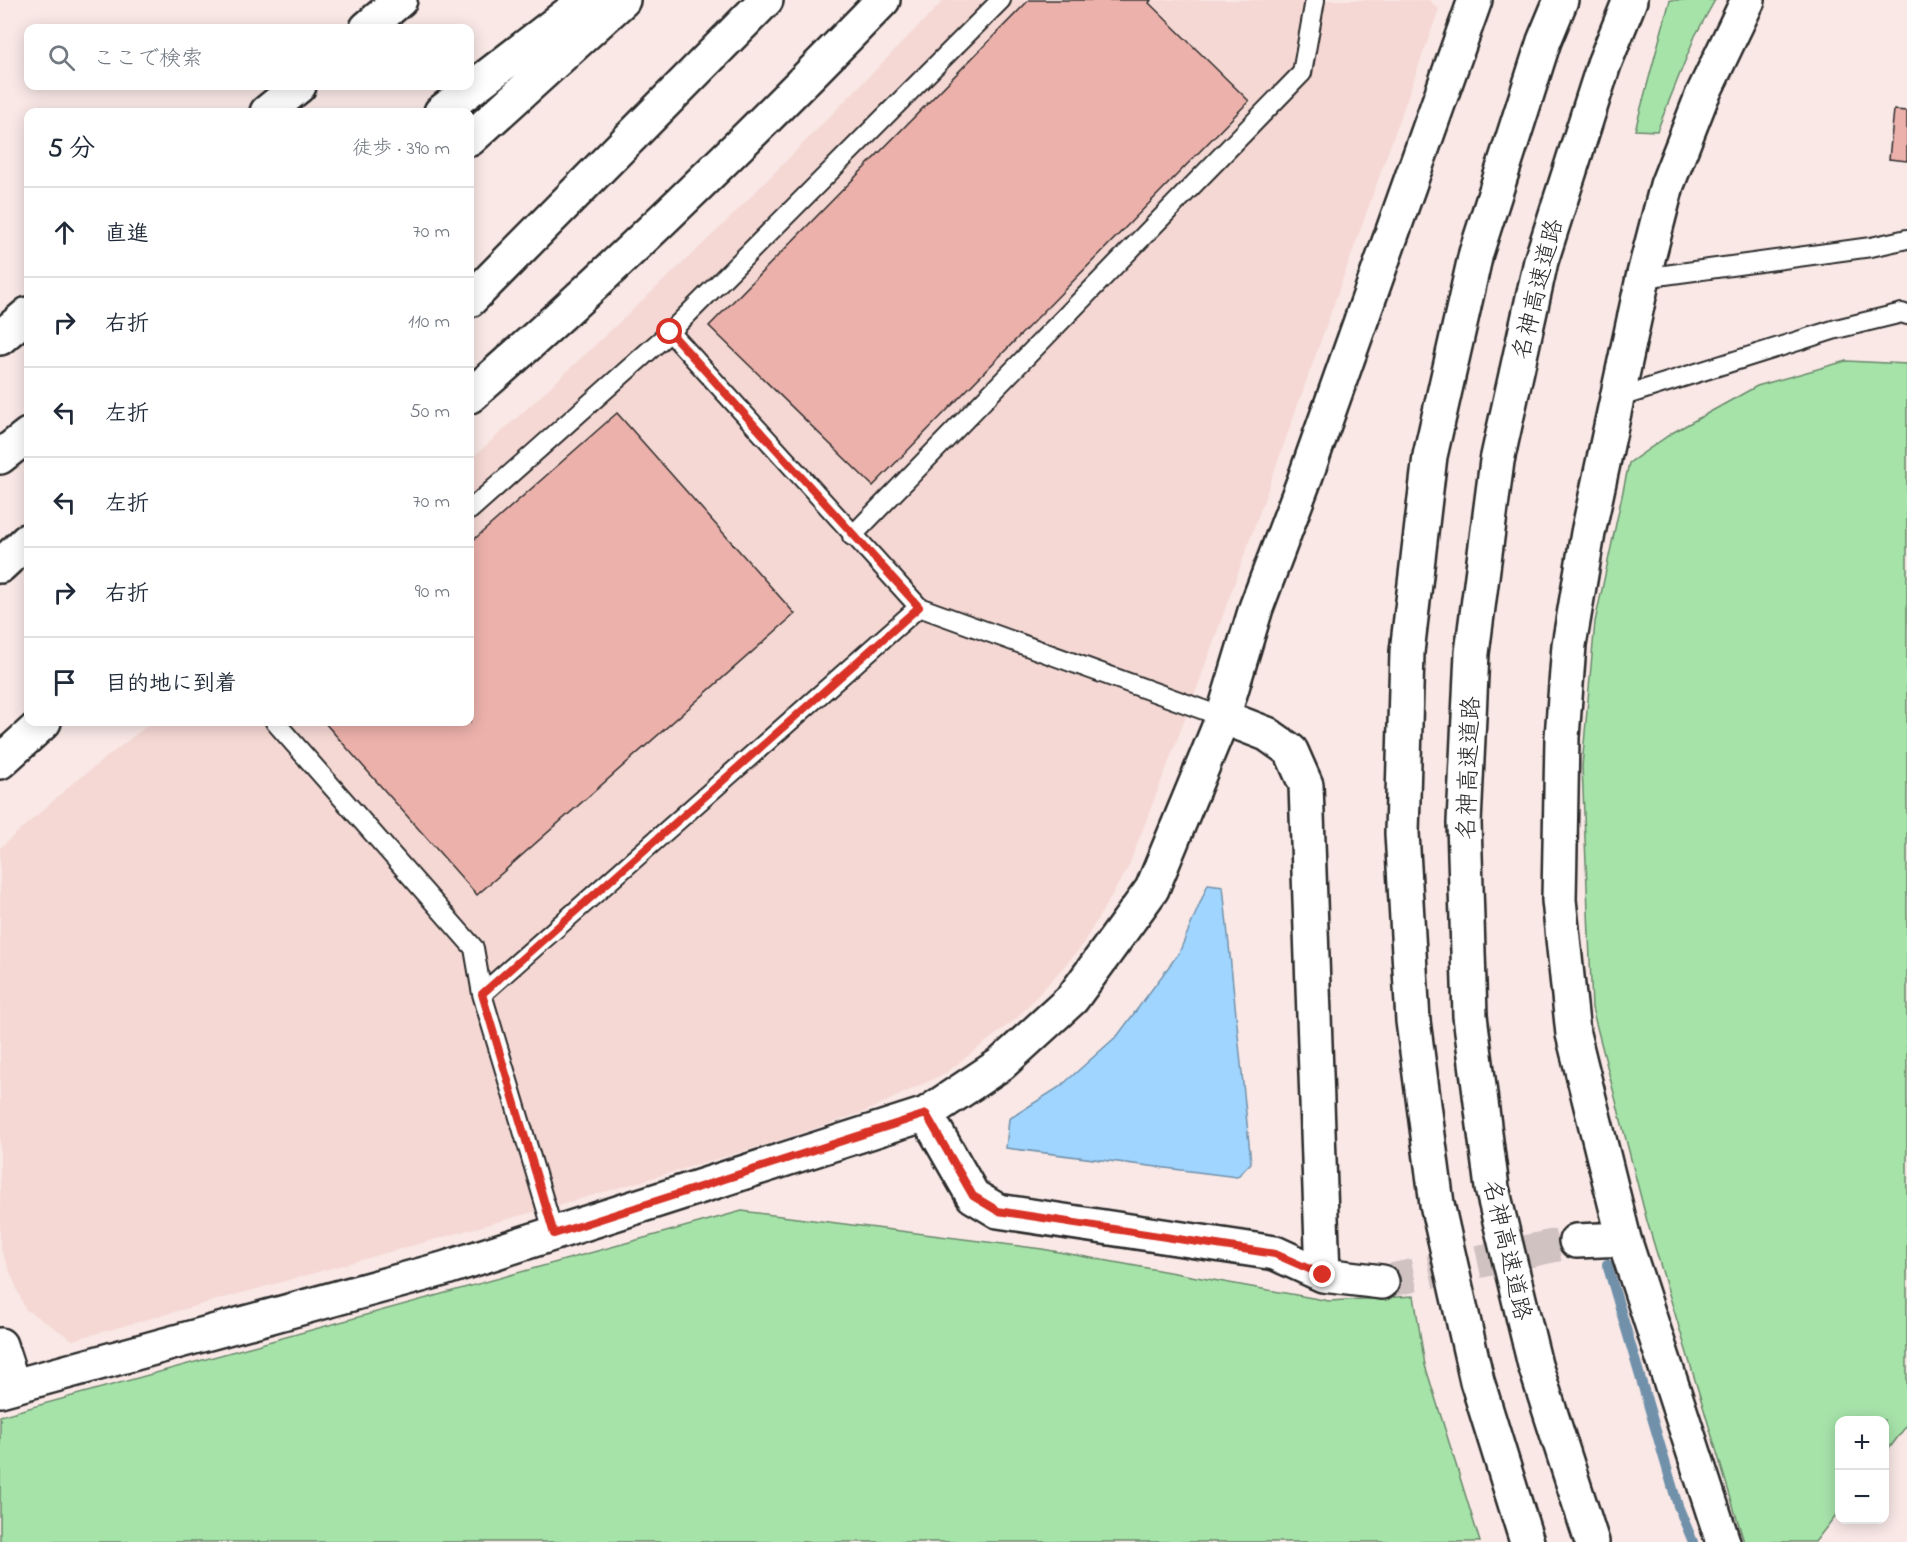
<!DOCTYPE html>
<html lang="ja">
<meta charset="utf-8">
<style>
body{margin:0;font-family:"Indie Flower","Klee One",sans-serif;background:#f2f2f3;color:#1f2937}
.controls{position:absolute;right:18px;bottom:18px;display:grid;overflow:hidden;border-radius:12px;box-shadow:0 3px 15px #0003}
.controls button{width:54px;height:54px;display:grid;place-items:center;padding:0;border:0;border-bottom:2px solid #e0e1e3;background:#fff;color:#1f2937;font:30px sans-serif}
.stop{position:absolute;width:18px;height:18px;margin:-14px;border:4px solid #d93025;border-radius:50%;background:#fff}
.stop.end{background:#d93025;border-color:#fff;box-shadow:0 2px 6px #0008}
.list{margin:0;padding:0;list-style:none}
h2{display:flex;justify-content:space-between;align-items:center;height:78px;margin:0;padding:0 24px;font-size:26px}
h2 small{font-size:20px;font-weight:400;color:#747a83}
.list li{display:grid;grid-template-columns:39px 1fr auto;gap:18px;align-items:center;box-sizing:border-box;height:90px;padding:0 24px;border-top:2px solid #e0e1e3}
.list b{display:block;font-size:22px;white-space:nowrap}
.list em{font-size:20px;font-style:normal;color:#747a83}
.icon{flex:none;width:33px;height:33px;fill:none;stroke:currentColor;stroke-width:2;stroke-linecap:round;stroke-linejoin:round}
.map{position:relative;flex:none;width:1907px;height:1542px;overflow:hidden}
.search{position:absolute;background:#fff;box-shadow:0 3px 15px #0003;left:24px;top:24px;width:450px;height:66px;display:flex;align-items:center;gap:15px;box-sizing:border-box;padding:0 21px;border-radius:12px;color:#747a83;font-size:22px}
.panel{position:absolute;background:#fff;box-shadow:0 3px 15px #0003;left:24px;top:108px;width:450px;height:618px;border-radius:12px}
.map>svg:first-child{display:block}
.built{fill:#f5d8d4}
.green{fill:#a6e3a9;stroke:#68876a;stroke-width:1.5}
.water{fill:#a0d5ff;stroke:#7191aa;stroke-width:1.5}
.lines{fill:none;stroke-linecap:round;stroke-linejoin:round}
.stream{stroke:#7191aa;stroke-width:10}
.building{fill:#ecb1ab;stroke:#2b2b2b;stroke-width:1.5}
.street-tunnel{stroke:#d0c2c1;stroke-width:33;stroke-dasharray:33 16;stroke-linecap:butt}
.lane-casing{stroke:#2b2b2b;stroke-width:22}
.street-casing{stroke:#2b2b2b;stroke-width:38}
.highway-casing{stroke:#2b2b2b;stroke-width:38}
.lane{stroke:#fff;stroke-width:18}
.street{stroke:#fff;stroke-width:33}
.highway{stroke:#fff;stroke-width:33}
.route{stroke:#d93025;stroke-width:8}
.labels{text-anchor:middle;stroke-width:4.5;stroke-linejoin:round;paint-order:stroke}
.street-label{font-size:24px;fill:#2b2b2b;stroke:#fff}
</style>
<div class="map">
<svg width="1907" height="1542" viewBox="0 0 1907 1542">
<rect width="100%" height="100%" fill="#f9e8e6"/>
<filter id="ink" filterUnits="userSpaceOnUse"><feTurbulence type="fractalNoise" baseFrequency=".0167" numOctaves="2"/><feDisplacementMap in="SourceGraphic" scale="12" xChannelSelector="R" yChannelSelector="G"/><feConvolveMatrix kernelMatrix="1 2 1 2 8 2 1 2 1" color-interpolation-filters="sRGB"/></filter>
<g filter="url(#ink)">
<!-- built -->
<path class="built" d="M944,0H1429L1439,9L1197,688L1128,868L1079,950L1017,1018L946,1073L864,1112L775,1142L573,1201L73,1340L25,1309L0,1247V848L72,784L152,722H470V460L532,404L720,228Z"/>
<!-- green -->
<path class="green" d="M1670,0H1715L1695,36L1657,131L1635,130Z
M1846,361L1907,364V1425L1885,1454L1884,1420H1840L1839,1511L1815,1542H1744L1647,1221L1592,1008L1582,766L1595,622L1629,463L1672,433L1757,386Z
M742,1211L1042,1249L1329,1301L1414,1296L1425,1365L1480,1542H0V1416Z"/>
<!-- water -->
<path class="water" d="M1208,884L1223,886L1251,1163L1237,1177L1006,1148L1009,1119L1061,1086L1118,1035L1179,953Z"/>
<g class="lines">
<!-- stream -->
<path class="stream" d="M1607,1264L1678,1506L1693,1542"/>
</g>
<!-- building -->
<path class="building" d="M1029,0H1151L1149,3L1249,101L873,486L709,326Z
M1894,110L1907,111V161L1889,159Z
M617,413L795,614L477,895L324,722H470V543Z"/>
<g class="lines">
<!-- street-tunnel -->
<path class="street-tunnel" d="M1382,1282L1576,1241"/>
<!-- lane casing -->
<g class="lane-casing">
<path id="lane" d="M1643,278L1871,247L1907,239
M670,332L919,607L1223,717
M1617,398L1836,329L1902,313L1907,315
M470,510L670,332L1001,0
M852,536L1302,73L1315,0
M275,722L474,948L482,994L554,1234
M482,994L919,607"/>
</g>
<!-- street casing -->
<g class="street-casing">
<path id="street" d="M367,28L400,0
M267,112L299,86
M0,338L28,314
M470,396C614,271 750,137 883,0
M1223,717L1267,734L1291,751L1306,785L1323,1275L1382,1282
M926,1114L973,1196L998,1211L1275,1253L1323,1275
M1576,1241L1624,1239
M0,1345L13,1385
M0,1390L443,1269L926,1114L1001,1064L1072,999L1152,889L1223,717L1256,608L1304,481L1475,0
M1723,1542L1624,1239L1573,1034L1559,900L1562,737L1569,645L1588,533L1643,278L1667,185L1702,96L1748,0"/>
</g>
<!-- highway casing -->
<g class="highway-casing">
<path id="highway" d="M441,112L586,0
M470,139L623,0
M470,300L766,0
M0,457L28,435
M0,566L28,540
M0,762L44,722
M1527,1542L1477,1381L1437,1204L1413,1021L1402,833L1407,652L1430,456L1476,253L1544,41L1561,0
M1592,1542L1535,1365L1492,1188L1470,1016L1464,823L1472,653L1497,461L1541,261L1604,64L1630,0"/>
</g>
<!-- lane -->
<use href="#lane" class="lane"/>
<!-- street -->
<use href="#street" class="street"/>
<!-- highway -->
<use href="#highway" class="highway"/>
</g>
</g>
<g class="lines" filter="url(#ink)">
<!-- route -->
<path class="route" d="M670,332L919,607L482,994L554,1234L926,1114L973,1196L998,1211L1275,1254L1323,1275"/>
</g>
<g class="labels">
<!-- street labels -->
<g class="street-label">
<text transform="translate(1537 289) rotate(-76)" y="8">名神高速道路</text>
<text transform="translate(1468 768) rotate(-88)" y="8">名神高速道路</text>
<text transform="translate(1508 1250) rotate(77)" y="8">名神高速道路</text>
</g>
</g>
</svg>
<div class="controls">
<button>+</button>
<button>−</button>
</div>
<div class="stop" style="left:670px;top:332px"></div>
<div class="stop end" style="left:1323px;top:1275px"></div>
<div class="search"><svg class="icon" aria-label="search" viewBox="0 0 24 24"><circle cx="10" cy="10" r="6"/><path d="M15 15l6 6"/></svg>ここで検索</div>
<section class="panel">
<h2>5 分<small>徒歩 · 390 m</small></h2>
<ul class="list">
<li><svg class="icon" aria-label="ahead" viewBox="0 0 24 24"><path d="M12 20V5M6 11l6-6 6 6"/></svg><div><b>直進</b></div><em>70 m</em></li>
<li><svg class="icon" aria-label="right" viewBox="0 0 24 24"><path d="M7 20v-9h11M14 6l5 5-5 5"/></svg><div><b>右折</b></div><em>110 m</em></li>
<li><svg class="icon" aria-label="left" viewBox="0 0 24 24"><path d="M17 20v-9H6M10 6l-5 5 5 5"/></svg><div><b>左折</b></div><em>50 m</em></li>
<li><svg class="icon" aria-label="left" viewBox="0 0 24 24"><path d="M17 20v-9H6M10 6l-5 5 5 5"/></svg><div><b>左折</b></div><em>70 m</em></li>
<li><svg class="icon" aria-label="right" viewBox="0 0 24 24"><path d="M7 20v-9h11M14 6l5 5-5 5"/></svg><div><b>右折</b></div><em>90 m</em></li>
<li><svg class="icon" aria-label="arrive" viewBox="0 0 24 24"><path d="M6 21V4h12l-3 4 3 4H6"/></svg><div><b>目的地に到着</b></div></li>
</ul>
</section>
</div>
